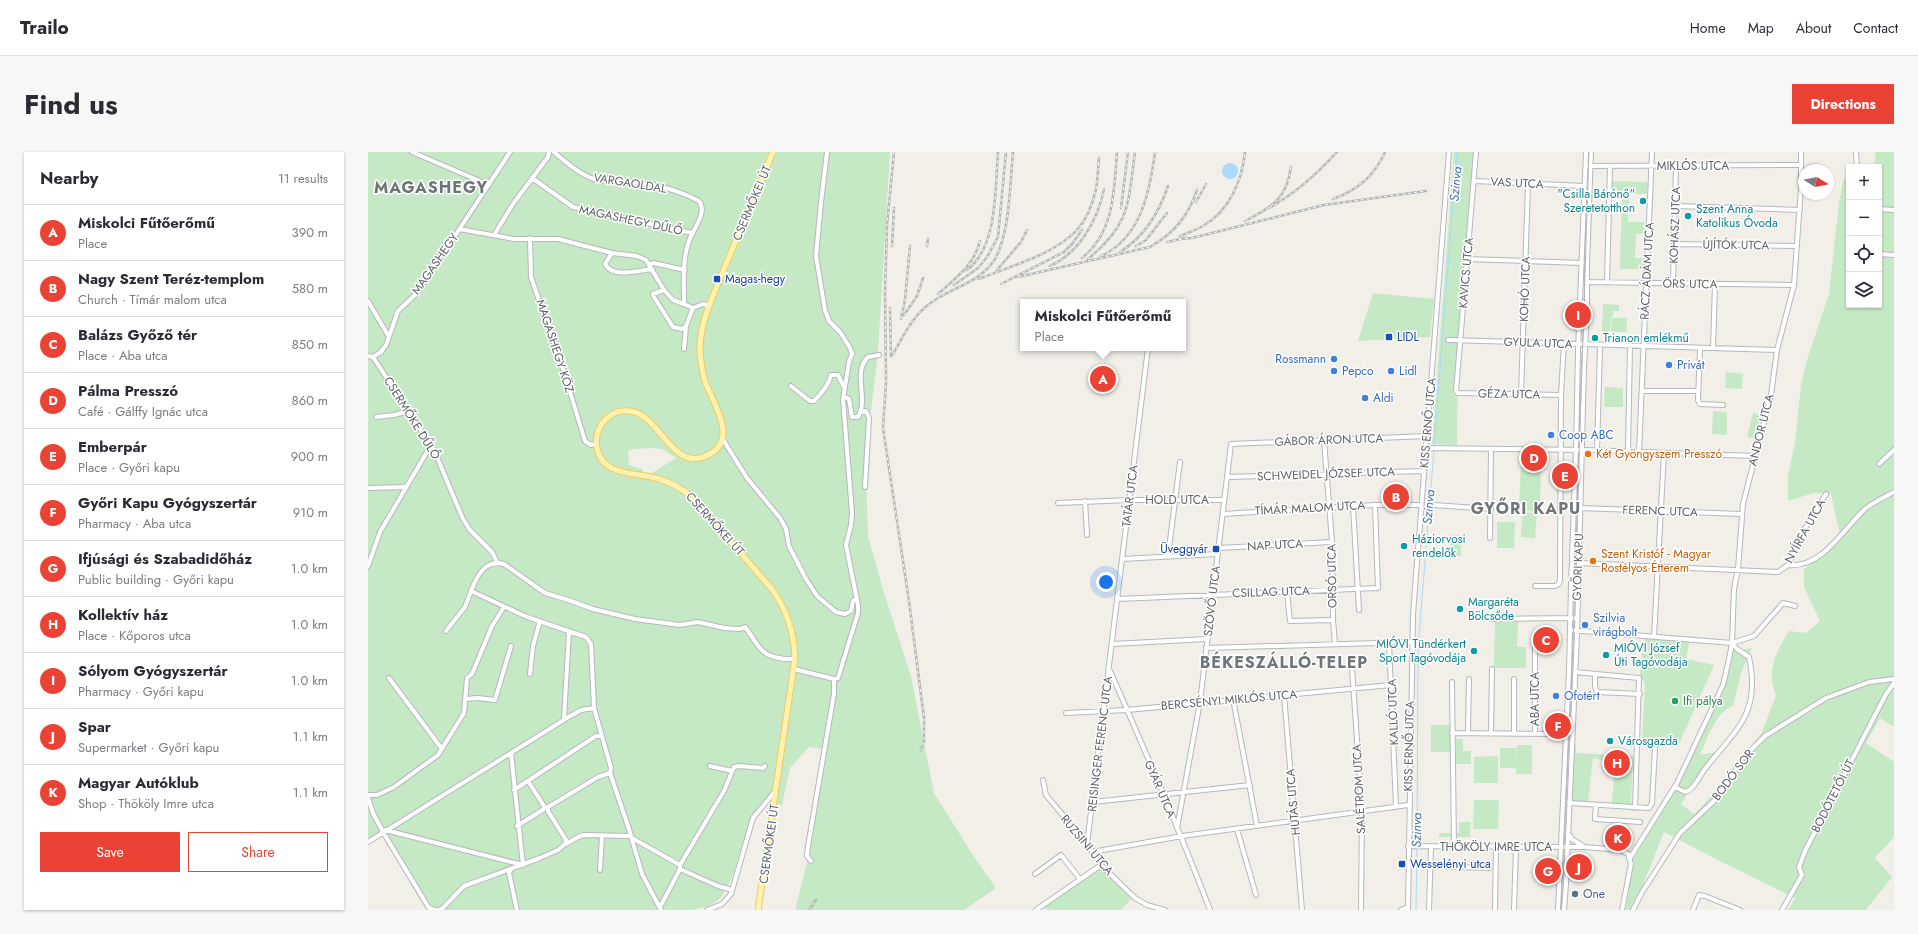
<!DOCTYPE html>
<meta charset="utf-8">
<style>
body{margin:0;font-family:Jost,sans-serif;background:#f7f7f7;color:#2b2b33}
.controls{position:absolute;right:12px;top:12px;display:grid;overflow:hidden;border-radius:0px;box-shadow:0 1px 3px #0004}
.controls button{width:36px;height:36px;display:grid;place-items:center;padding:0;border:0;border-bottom:1px solid #e1e1e2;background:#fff;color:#2b2b33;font:20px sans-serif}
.compass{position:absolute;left:1430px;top:12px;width:36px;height:36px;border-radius:50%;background:#fff;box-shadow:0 1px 3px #0004;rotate:100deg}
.you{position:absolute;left:738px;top:430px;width:14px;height:14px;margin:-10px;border:3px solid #fff;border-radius:50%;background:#1a73e8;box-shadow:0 0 0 6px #1a73e833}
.badge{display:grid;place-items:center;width:26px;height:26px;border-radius:50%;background:#ea4335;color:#fff;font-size:13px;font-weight:700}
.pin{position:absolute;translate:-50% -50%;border:2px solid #fff;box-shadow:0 1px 4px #0006}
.popup{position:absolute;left:652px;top:147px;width:166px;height:52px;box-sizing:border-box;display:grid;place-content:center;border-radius:0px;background:#fff;filter:drop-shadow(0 1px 3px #0005);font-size:13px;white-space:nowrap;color:#7c7c81}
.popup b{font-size:15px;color:#2b2b33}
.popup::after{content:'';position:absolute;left:50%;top:100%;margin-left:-8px;border:8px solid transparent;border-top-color:#fff}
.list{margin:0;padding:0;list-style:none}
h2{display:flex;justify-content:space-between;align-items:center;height:52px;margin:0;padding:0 16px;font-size:17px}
h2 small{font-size:13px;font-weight:400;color:#7c7c81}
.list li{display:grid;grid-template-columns:26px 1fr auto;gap:12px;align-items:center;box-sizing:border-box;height:56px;padding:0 16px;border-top:1px solid #e1e1e2}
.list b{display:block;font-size:15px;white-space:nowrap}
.list p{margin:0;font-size:13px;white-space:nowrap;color:#7c7c81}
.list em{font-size:13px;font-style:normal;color:#7c7c81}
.actions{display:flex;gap:8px;padding:12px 16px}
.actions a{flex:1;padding:9px 0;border:1px solid #ea4335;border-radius:0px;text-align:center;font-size:14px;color:#ea4335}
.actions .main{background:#ea4335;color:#fff}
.icon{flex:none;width:22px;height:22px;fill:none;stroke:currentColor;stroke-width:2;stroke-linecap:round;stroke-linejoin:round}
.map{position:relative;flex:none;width:1526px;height:758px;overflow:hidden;border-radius:0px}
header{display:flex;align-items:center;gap:24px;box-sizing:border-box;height:56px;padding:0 20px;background:#fff;border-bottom:1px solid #e1e1e2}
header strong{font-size:19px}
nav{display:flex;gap:22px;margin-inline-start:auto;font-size:14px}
.intro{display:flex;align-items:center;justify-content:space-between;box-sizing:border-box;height:96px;padding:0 24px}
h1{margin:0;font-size:28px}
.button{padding:10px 18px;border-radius:0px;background:#ea4335;color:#fff;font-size:14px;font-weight:700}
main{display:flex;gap:24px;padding:0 24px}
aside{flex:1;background:#fff;border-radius:0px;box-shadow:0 1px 3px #0004}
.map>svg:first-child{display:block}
.green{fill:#c5e8c5;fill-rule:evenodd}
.water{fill:#aadaff}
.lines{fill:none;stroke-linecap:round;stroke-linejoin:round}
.stream{stroke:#aadaff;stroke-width:1}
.minor-casing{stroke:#b5b8bc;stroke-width:6}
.major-casing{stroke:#f2c960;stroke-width:7}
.minor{stroke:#fff;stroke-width:4}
.major{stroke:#fff2af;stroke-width:5}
.tram{stroke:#b6b7b8;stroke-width:1}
.rail-casing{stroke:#b6b7b8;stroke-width:2.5}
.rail{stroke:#fff;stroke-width:1;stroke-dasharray:3;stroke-linecap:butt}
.culture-dot{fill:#0f9aa8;stroke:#fff;stroke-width:1.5}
.transit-dot{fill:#1a4fb4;stroke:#fff;stroke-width:1.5}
.shop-dot{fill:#3f7fe0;stroke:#fff;stroke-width:1.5}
.food-dot{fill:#e8710a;stroke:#fff;stroke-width:1.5}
.leisure-dot{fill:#2e9e5b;stroke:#fff;stroke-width:1.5}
.service-dot{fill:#5c6f8a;stroke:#fff;stroke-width:1.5}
.labels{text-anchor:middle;stroke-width:3;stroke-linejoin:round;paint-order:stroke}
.street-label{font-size:12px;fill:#5f6368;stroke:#fff}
.culture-label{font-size:12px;fill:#0d838f;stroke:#fff;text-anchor:start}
.transit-label{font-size:12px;fill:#164399;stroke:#fff;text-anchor:start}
.shop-label{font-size:12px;fill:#366cbe;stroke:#fff;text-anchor:start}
.food-label{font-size:12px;fill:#c56008;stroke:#fff;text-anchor:start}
.leisure-label{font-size:12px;fill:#27864d;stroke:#fff;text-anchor:start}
.service-label{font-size:12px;fill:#4e5e75;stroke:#fff;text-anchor:start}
.water-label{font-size:13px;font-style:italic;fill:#4174aa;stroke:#fff}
.district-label{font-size:16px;font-weight:bold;letter-spacing:1px;fill:#70757a;stroke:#fff}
</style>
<header>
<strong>Trailo</strong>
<nav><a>Home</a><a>Map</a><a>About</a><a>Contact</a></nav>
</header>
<div class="intro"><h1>Find us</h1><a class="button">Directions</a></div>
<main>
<aside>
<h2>Nearby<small>11 results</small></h2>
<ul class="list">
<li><span class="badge">A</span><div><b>Miskolci Fűtőerőmű</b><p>Place</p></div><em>390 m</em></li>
<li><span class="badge">B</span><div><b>Nagy Szent Teréz-templom</b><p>Church · Tímár malom utca</p></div><em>580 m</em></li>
<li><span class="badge">C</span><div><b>Balázs Győző tér</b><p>Place · Aba utca</p></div><em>850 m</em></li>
<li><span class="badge">D</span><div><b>Pálma Presszó</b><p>Café · Gálffy Ignác utca</p></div><em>860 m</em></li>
<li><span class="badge">E</span><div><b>Emberpár</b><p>Place · Győri kapu</p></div><em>900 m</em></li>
<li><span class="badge">F</span><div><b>Győri Kapu Gyógyszertár</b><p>Pharmacy · Aba utca</p></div><em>910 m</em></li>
<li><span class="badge">G</span><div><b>Ifjúsági és Szabadidőház</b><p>Public building · Győri kapu</p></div><em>1.0 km</em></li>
<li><span class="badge">H</span><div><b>Kollektív ház</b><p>Place · Kőporos utca</p></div><em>1.0 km</em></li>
<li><span class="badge">I</span><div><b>Sólyom Gyógyszertár</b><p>Pharmacy · Győri kapu</p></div><em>1.0 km</em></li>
<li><span class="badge">J</span><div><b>Spar</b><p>Supermarket · Győri kapu</p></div><em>1.1 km</em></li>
<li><span class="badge">K</span><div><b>Magyar Autóklub</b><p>Shop · Thököly Imre utca</p></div><em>1.1 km</em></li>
</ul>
<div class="actions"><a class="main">Save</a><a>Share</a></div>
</aside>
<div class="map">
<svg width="1526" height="758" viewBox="0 0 1526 758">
<rect width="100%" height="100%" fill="#f1efe8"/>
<!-- green -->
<path class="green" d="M0,0H522L510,200L502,267L498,324L500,384L516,441L543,524L566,641L606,705L628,736L596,758H427L442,699L458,598L441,595L422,616L414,653L407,651L409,637L381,673L364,726L353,746L341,754L324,758H58L14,683L0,692ZM284,296L294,297L308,306L284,321L291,326L276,324L274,317L261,313L260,299L265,297Z
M1086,0H1107L1090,189L1089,293L1064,292Z
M1508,0H1526V575L1512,566L1498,591L1526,610V685L1507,706L1524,725L1498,758H1420L1427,746L1350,708L1296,680L1265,758H1258L1264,709L1312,631L1358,529L1366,499L1384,496L1373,521L1365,554C1347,560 1340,586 1332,603L1349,600L1328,627L1313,652L1326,662L1337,651L1394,580L1408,544C1398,519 1408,500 1421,479L1438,481L1452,469L1436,435V417L1473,388L1463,342L1445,341L1420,349V324L1427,291L1433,233L1439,208L1461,142L1471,50L1476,26H1481V153H1511V15H1506Z
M1244,29L1279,30V42H1261L1260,70H1276L1277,81L1268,82L1267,106H1275V117H1252L1254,41L1244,40Z
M1005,141L1066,147L1062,185L990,189Z
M1235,152L1251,153V159H1245V165H1243L1242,180H1234Z
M1244,166H1259V180H1243Z
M1358,220L1375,222L1374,237L1357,236Z
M1237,235L1255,236V255H1236Z
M1345,259L1359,260V283L1344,282Z
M1385,261L1393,263L1387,287L1379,285Z
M1153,312H1173L1172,360L1151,358Z
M1154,360L1169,361L1167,386L1153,385Z
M1129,370H1147L1146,396H1129Z
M1083,383H1093V404H1082Z
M1127,470H1150L1149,495H1158V516H1126Z
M1277,483L1322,486L1318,507L1346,513L1310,594L1274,589L1277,531L1272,524V518Z
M1063,573H1082V600H1063Z
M1088,587H1095V599H1103V612H1088Z
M1205,592H1208V601L1265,604L1263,653L1244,651L1246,621L1235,620L1234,608L1225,606L1220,650L1201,649Z
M1149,593H1164V622H1148V616H1132V596H1148V604Z
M1130,604V631H1106V605Z
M1106,648H1131L1130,677H1105Z
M1091,670H1103L1102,685H1071V681H1091Z
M734,716L763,747L753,758H680L676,755Z"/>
<!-- water -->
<path class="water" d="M854 19a8 8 0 1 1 16 0a8 8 0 1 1-16 0Z"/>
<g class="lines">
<!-- stream -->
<path class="stream" d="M1066,294L1089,0
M1049,692L1050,496L1066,298
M1048,758L1049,695"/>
<!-- minor casing -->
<g class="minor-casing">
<path id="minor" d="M44,0L121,33
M186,0C199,11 212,23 229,28C241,30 252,28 263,30C287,32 310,38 331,49C340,60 325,77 321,89C314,108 316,132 316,152L325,156L335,152L341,154
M459,0L453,50L448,104L457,158L461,169L472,180L482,196L484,202L481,210L475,247
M1108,0L1088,239L1090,241L1193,243
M1488,0L1489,15
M1221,14L1432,13
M164,26L205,55L324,81
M1106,29L1216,34
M1307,54L1432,58
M1511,57L1526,58
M91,77L146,87H190L244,101L269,104L278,108L296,138L305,148L316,152
M126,83L145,52L180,5L181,0
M162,86L163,125L195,217L217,289L223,293L228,292
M1306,92L1429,94
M244,101L237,112C245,127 271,118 284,117
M1511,102L1526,103
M1099,107L1214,111
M281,113L285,111L317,118
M1219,130L1426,133
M1239,130L1242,14
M1305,131L1308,14
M296,138L285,142L286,145L305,175L314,177L318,174L325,156
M0,149L21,185
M1080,188L1409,198
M1332,196L1330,248L1332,252L1355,253
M1345,196L1347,132
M316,197L318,174
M0,204L5,205L13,200L18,193L30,159L50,140L66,111L81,93L142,0
M5,205L66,298L95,367L102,378L124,400L129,410
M423,234L442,249H446C453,242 461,233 463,223H470L476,235
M1274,239H1330
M1153,242L1160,32
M493,260L498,259L501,266L497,335
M8,265L26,263L41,259
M354,286L379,326L412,366L418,377L421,394L438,427L449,444L468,460L477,462L483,459L485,449L488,447
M1058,296L1218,298L1387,304
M1229,298L1232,196
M1260,300L1262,193
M1271,300L1284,0
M1511,312L1526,298
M859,325L1056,319
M0,336L37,335
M717,349L719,383
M690,351L762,348H856
M1066,353L1123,357
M985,354L991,458
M1212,356L1373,362
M855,362L1007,353H1053
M1122,386L1123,297
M850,396L964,390
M800,404L812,310
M754,407L849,402
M1211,411L1410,420L1420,413L1431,386L1458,342
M1420,413C1454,417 1475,377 1497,357C1505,350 1517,345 1526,340
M0,414L12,380L63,293
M1167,434H1187L1191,432L1192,427L1193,243L1196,191
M919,440L922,469L965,468L964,390L956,288
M749,447L1010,436L1007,353
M1124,467L1209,466
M965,468L967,492
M1202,478L1364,491L1386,484L1415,451L1427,454
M78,479L97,455L103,439
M1286,485L1296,301
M1021,490L1028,655
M744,492L839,487
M838,496L1043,490
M984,516L994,659L993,758
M426,517L466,527L470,526L490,461V453L478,393L483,373L484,361L475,247L477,245L481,247L484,265H490C501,247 484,220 500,205L511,203
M742,519C777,598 811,677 842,758
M1207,520L1271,526L1267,656
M162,522L165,494L172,469
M1227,522V534L1229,540L1272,542
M21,526L74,597
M1084,530L1086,695
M916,543L934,758
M98,547L110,546L127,548L143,494
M865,547L889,674
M698,561L759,558L1023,533
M196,567L201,480
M1084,581L1199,582
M1100,581L1101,527
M1123,582L1124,517
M1146,582V527
M1167,582V487
M342,614L364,619
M242,621L261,677L274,722L293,758
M675,628L678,643L719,692L733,713L767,746L779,753L797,758
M1307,635L1317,640C1327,637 1331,624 1337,617C1369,576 1393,562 1381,505L1369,497L1364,491
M146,638L228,584H234
M0,643H9L26,635L70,603L96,561L99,526L104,522L124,474L136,455
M0,646L5,661L15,680L61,756L67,758
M725,650L882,633
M1201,651L1281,656L1284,651L1287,596
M1228,653L1227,667L1272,670
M149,674L176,657V654L160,629
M809,676L832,550L863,292L1059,284
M869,677L888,743
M17,678L155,713L143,601
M1200,681L1204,687L1216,695
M264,686L312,713V717L350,734L364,738
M0,690L199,566L213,558L226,556L223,492L218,485L159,465L103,439C109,424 117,407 136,412L177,441L200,448L225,457L267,467L312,473L330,470L356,476L372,477L377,475C389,490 391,503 411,506C417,507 422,508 427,506
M198,692L210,685L216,683L263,684
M719,692L780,196
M1040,694L1217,695L1252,698L1260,702L1263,712L1254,758
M724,700L814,684L1040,653
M1262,706L1309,631L1355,533L1361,507L1364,491L1366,437L1370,417L1375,352L1403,243L1409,198L1426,133L1433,36V0
M443,709L439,704L440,694L466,542V527
M312,713L356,639L366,615L372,614L395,616L397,614
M1062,714L1121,716
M143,717L141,721L149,758
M232,718L234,684
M667,722L693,703L712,727
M292,755L312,717
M70,758L74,757L96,734L172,706L190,698L197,692L198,688L180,659V655L230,625L242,621L243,616L226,556
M339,758L354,752L363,742L385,666L408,638
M668,758L733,713
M1033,758L1040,755
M1040,758L1045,462L1081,0
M1061,758L1063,695
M1127,758L1128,694
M1146,758L1148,695
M1190,758L1201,519L1203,433L1208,298L1210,199L1218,0
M1196,758L1198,732L1209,482L1216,216L1219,159V112L1223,0
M1265,758L1273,742L1312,681L1346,649L1363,626L1374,607L1397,584L1458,546L1501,530L1526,527
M1325,758L1331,743L1337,744L1372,758
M1414,758L1434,723L1431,715L1437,699L1518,542L1526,531"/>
</g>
<!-- major casing -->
<g class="major-casing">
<path id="major" d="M390,758L427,506C426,479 419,457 403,436L325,346C315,337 304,331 291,327C270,320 234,325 229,296C227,286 230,275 237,268C242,263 249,259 255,259C292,254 301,325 342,302C371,286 344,250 337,229C334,220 333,211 332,202C331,180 338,161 346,141L405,0"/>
</g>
<!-- minor -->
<use href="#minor" class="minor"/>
<!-- major -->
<use href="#major" class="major"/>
<!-- tram -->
<path class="tram" d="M1193,758L1204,520L1221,0"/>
<!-- rail casing -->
<g class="rail-casing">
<path id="rail" d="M526,0L519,73L517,140L518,231L515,276L541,449L556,566V589L553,598
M965,47C988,39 1007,23 1017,0
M828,50L838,32
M753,56L760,0
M901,56C927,42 949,22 969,0
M877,69C904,55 919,47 923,15
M812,84C819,81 828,78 835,74C861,59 874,30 877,0
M811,87L824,86L956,53L1058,39
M799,90L816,86
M524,94L526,56
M559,94L560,87
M768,94L778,88L799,61
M752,100C776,85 791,61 800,34
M733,104C773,86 782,39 787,0
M714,106C747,80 746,37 749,0
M720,107C763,72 760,51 767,0
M682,114C711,101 730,68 736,37
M599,118C630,95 627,36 630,0
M629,118L653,90L659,78
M650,125L782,95C806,81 820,65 829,38
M611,127C642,114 686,103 709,78C719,67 725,51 728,37C730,27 730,16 731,6
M633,132L696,100L704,92L714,78
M586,133L610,116L619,105L630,85L638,0
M570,142C587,127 607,112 612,89
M522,156L523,204
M536,163L549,144L555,126
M533,167L537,148L542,94
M525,202C535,185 544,165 560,153C581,136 608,133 625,110C642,86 642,30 645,0
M441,758L448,748"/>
</g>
<!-- rail -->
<use href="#rail" class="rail"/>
</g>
<!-- markers -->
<g class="culture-dot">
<circle cx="1275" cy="49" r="4"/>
<circle cx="1320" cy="64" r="4"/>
<circle cx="1227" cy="186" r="4"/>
<circle cx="1036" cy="394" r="4"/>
<circle cx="1092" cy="457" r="4"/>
<circle cx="1106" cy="499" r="4"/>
<circle cx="1238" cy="503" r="4"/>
<circle cx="1242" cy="589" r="4"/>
</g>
<g class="transit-dot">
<rect x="345" y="123" width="8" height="8" rx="2"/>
<rect x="1017" y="181" width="8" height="8" rx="2"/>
<rect x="844" y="393" width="8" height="8" rx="2"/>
<rect x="1030" y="708" width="8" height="8" rx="2"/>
</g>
<g class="shop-dot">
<circle cx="966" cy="207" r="4"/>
<circle cx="1301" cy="213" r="4"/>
<circle cx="966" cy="219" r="4"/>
<circle cx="1023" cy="219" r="4"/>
<circle cx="997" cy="246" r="4"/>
<circle cx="1183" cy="283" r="4"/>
<circle cx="1217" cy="473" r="4"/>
<circle cx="1188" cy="544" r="4"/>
</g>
<g class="food-dot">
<circle cx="1220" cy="302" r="4"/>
<circle cx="1225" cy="409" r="4"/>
</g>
<circle class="leisure-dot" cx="1307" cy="549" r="4"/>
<circle class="service-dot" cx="1207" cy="742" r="4"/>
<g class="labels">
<!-- street labels -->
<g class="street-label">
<text x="1325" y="18">MIKLÓS UTCA</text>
<text transform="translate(262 31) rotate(9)" y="4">VARGAOLDAL</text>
<text transform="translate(1149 31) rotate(3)" y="4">VAS UTCA</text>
<text transform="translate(384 51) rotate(-67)" y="4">CSERMŐKEI ÚT</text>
<text transform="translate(263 68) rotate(12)" y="4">MAGASHEGY DŰLŐ</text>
<text transform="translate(1307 73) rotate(-88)" y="4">KOHÁSZ UTCA</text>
<text transform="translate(1368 93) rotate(1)" y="4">ÚJÍTÓK UTCA</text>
<text transform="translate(67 112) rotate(-55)" y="4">MAGASHEGY</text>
<text transform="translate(1279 119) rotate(-87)" y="4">RÁCZ ÁDÁM UTCA</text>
<text transform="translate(1098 121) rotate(-85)" y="4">KAVICS UTCA</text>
<text transform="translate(1322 132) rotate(1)" y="4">ÖRS UTCA</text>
<text transform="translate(1157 137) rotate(-88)" y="4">KOHÓ UTCA</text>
<text transform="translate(1170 191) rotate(2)" y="4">GYULA UTCA</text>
<text transform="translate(187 194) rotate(72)" y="4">MAGASHEGY KÖZ</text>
<text transform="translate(1141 242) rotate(1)" y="4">GÉZA UTCA</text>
<text transform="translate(44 266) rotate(58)" y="4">CSERMŐKE DŰLŐ</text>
<text transform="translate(1060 271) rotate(-85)" y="4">KISS ERNŐ UTCA</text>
<text transform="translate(1393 278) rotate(-76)" y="4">ANDOR UTCA</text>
<text transform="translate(961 288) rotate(-2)" y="4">GÁBOR ÁRON UTCA</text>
<text transform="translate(958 322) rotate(-2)" y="4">SCHWEIDEL JÓZSEF UTCA</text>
<text transform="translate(762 344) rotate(-83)" y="4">TATÁR UTCA</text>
<text x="809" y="352">HOLD UTCA</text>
<text transform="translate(942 356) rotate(-3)" y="4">TÍMÁR MALOM UTCA</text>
<text transform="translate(1292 359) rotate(2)" y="4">FERENC UTCA</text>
<text transform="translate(347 372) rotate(48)" y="4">CSERMŐKEI ÚT</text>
<text transform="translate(1437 379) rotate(-61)" y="4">NYÍRFA UTCA</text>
<text transform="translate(907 393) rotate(-3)" y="4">NAP UTCA</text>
<text transform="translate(1210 415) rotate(-88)" y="4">GYŐRI KAPU</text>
<text transform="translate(964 424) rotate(-91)" y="4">ORSÓ UTCA</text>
<text transform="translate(903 440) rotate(-2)" y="4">CSILLAG UTCA</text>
<text transform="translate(844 449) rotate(-83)" y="4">SZÖVŐ UTCA</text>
<text transform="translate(1167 547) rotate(-90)" y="4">ABA UTCA</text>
<text transform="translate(861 548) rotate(-5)" y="4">BERCSÉNYI MIKLÓS UTCA</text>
<text transform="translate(1025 560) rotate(-92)" y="4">KALLÓ UTCA</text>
<text transform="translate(732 592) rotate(-83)" y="4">REISINGER FERENC UTCA</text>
<text transform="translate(1041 594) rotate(-89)" y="4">KISS ERNŐ UTCA</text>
<text transform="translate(1365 623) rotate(-53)" y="4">BODÓ SOR</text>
<text transform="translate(792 637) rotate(67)" y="4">GYÁR UTCA</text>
<text transform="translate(991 637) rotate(-93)" y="4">SALÉTROM UTCA</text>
<text transform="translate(1465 644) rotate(-63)" y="4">BODÓTETŐI ÚT</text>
<text transform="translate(925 650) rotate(-95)" y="4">HUTÁS UTCA</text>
<text transform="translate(401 692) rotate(-82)" y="4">CSERMŐKEI ÚT</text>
<text transform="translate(719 693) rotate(50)" y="4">RUZSINI UTCA</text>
<text x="1128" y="699">THÖKÖLY IMRE UTCA</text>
</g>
<!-- culture labels -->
<g class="culture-label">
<text x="1267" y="46" text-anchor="end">"Csilla Bárónő"<tspan x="1267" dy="14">Szeretetotthon</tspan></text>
<text x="1328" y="61">Szent Anna<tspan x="1328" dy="14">Katolikus Óvoda</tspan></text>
<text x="1235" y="190">Trianon emlékmű</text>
<text x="1044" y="391">Háziorvosi<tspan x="1044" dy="14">rendelők</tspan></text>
<text x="1100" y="454">Margaréta<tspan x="1100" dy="14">Bölcsőde</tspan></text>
<text x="1098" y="496" text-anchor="end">MIÓVI Tündérkert<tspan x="1098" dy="14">Sport Tagóvodája</tspan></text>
<text x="1246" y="500">MIÓVI József<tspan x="1246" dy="14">Úti Tagóvodája</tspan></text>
<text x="1250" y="593">Városgazda</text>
</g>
<!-- transit labels -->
<g class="transit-label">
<text x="357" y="131">Magas-hegy</text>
<text x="1029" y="189">LIDL</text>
<text x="840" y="401" text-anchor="end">Üveggyár</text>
<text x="1042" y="716">Wesselényi utca</text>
</g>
<!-- shop labels -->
<g class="shop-label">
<text x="958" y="211" text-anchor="end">Rossmann</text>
<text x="1309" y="217">Privát</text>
<text x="974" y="223">Pepco</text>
<text x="1031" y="223">Lidl</text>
<text x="1005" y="250">Aldi</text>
<text x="1191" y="287">Coop ABC</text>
<text x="1225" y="470">Szilvia<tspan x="1225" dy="14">virágbolt</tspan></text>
<text x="1196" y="548">Ofotért</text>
</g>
<!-- food labels -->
<g class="food-label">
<text x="1228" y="306">Két Gyöngyszem Presszó</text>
<text x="1233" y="406">Szent Kristóf - Magyar<tspan x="1233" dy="14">Rostélyos Étterem</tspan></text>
</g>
<!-- leisure labels -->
<g class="leisure-label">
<text x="1315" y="553">Ifi pálya</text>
</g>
<!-- service labels -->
<g class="service-label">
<text x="1215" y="746">One</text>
</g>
<!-- water labels -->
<g class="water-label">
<text transform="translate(1087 32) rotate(-85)" y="5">Szinva</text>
<text transform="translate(1060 355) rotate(-85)" y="5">Szinva</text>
<text transform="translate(1048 678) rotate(-89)" y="5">Szinva</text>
</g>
<!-- district labels -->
<g class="district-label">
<text x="63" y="41">MAGASHEGY</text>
<text x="1158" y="362">GYŐRI KAPU</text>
<text x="916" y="516">BÉKESZÁLLÓ-TELEP</text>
</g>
</g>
</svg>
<div class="controls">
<button>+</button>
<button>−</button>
<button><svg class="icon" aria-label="locate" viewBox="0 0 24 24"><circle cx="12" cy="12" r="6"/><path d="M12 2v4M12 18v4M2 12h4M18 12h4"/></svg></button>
<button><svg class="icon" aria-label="layers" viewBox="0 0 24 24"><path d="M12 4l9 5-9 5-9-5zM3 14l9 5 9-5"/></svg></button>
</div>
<svg class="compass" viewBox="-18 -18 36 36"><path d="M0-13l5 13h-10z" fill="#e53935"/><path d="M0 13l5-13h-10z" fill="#7c7c81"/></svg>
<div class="you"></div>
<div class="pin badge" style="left:735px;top:227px">A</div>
<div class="popup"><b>Miskolci Fűtőerőmű</b>Place</div>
<div class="pin badge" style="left:1028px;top:345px">B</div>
<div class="pin badge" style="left:1178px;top:488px">C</div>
<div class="pin badge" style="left:1166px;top:306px">D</div>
<div class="pin badge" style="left:1197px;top:324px">E</div>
<div class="pin badge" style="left:1190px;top:574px">F</div>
<div class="pin badge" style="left:1180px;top:719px">G</div>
<div class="pin badge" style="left:1249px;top:611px">H</div>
<div class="pin badge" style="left:1210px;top:163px">I</div>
<div class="pin badge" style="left:1211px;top:715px">J</div>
<div class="pin badge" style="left:1250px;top:686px">K</div>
</div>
</main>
